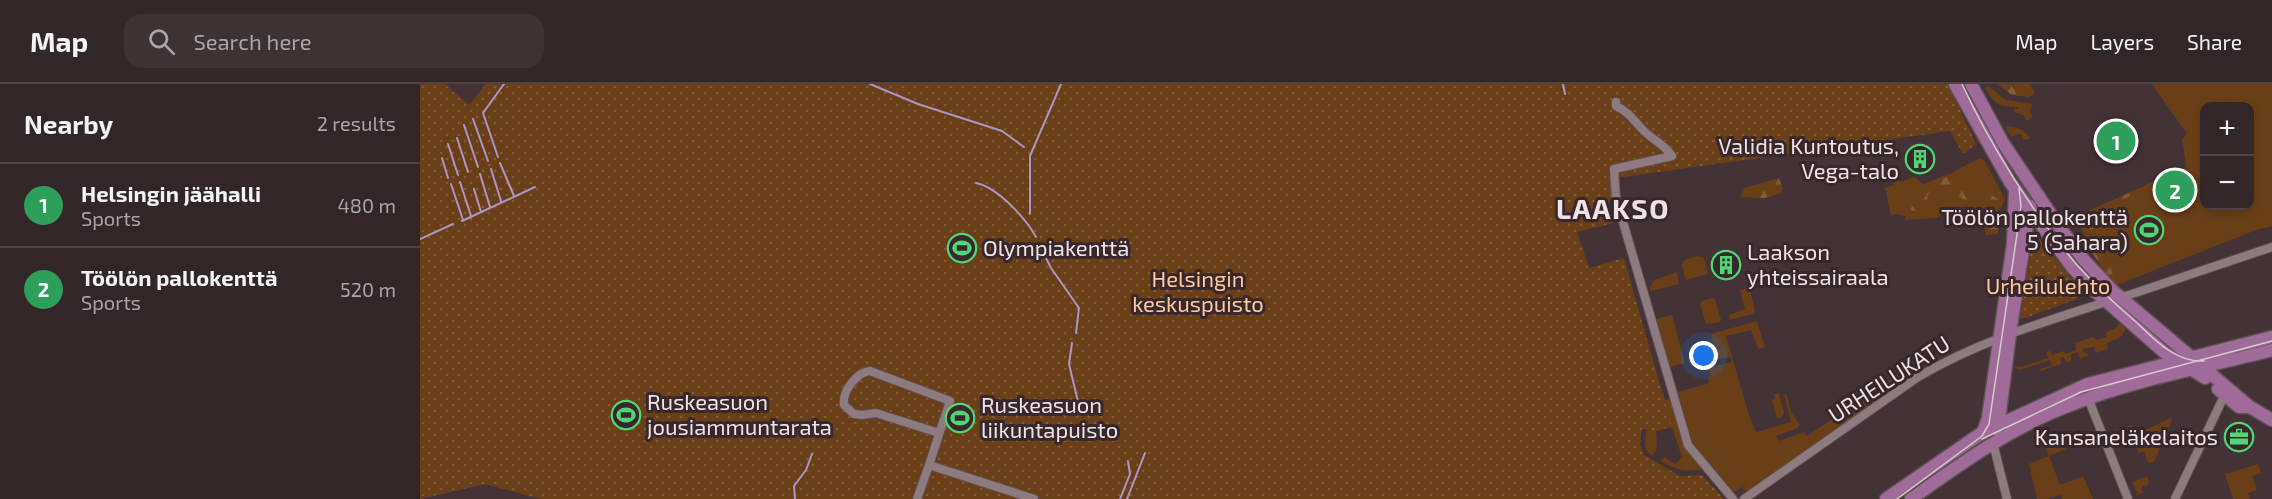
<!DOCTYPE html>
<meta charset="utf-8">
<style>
body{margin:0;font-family:"Exo 2",sans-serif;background:#3d3234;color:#f1f3f6}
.controls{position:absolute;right:18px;top:18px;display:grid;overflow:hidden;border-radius:12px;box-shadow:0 3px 9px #0003}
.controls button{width:54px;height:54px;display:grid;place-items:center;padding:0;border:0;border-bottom:2px solid #4d4345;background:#322628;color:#f1f3f6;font:30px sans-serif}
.you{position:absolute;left:1284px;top:272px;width:21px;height:21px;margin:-15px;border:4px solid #fff;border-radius:50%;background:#1a73e8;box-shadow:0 0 0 9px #1a73e833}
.badge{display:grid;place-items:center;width:39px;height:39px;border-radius:50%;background:#4ed675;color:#fff;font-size:20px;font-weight:700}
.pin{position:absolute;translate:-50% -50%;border:3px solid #fff;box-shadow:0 2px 6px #0006}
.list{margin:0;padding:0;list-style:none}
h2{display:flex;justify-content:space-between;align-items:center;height:78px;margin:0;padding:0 24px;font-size:26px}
h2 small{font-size:20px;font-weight:400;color:#a8a5a8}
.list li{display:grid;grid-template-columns:39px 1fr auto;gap:18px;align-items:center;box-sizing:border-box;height:84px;padding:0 24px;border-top:2px solid #4d4345}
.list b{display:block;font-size:22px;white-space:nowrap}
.list p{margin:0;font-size:20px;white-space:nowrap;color:#a8a5a8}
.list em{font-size:20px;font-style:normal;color:#a8a5a8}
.icon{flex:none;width:33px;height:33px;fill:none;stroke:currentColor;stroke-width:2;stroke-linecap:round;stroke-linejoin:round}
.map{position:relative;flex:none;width:1852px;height:415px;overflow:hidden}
header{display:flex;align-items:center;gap:36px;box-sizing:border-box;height:84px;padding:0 30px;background:#322628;border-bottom:2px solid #4d4345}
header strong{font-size:28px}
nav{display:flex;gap:33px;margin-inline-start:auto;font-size:21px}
.search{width:420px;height:54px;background:#3d3234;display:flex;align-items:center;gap:15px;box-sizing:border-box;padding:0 21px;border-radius:18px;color:#a8a5a8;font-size:22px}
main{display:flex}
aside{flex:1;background:#322628}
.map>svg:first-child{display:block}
.green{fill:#6a3f17;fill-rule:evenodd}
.forest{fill:url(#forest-firs)}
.park{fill:url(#park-dots)}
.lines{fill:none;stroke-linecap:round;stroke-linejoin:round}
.stream{stroke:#aa95c7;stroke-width:2}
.street-casing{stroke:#605156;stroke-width:10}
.primary-casing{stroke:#605156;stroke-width:15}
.street{stroke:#8e7b80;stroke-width:8}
.primary{stroke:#a16b99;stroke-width:12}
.tram{stroke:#d4c9cc;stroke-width:1.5}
.labels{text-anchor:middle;stroke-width:6;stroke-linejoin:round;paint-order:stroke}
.poi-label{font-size:22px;fill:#ede2e5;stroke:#38282c;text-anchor:start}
.park-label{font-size:22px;fill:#fdc89e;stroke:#38282c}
.street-label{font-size:22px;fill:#ede2e5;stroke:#38282c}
.district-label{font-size:28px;font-weight:bold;letter-spacing:1.5px;fill:#ede2e5;stroke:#38282c}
</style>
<header>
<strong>Map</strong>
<div class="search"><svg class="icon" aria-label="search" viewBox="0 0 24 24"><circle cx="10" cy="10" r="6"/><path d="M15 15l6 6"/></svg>Search here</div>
<nav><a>Map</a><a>Layers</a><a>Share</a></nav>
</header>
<main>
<aside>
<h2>Nearby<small>2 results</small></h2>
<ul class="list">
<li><span class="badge" style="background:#2e9e5b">1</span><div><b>Helsingin jäähalli</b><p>Sports</p></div><em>480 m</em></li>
<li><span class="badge" style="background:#2e9e5b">2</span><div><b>Töölön pallokenttä</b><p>Sports</p></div><em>520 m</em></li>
</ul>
</aside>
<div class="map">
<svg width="1852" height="415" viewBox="0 0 1852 415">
<defs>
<pattern id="forest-firs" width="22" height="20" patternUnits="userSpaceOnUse" patternTransform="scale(1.5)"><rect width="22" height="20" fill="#6a3f17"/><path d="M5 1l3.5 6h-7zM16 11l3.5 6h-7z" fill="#805a39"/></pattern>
<pattern id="park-dots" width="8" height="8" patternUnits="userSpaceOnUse" patternTransform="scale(1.5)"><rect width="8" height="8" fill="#6a3f17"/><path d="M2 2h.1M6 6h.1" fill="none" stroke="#805a39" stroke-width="1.8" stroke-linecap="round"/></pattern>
</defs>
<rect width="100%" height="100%" fill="#433236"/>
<!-- green -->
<path class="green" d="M1732,0H1852V142L1836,146L1697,201L1667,130L1767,87L1762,55L1767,50ZM1784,22H1830V122H1784Z
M1568,2L1586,16L1613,20L1609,28L1613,32L1607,37L1603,31L1594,28V25L1599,24L1598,23C1579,23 1574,20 1565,4Z
M1585,42C1595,43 1604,44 1610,54L1607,56L1602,55V51L1598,50L1591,53Z
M1560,74L1564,76L1585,115L1582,123L1575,126L1563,120L1558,124L1550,125L1546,122L1515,134L1485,136L1486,132L1476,130L1471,132L1465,104L1474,101L1473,96L1476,94L1480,98L1494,93L1503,100L1529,90Z
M1277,172L1284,174L1288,190L1266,196L1262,182L1264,176Z
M1257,188L1259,200L1231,207L1230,204L1234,196Z
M1329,203L1335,226L1333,230L1310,236L1309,231L1325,225L1320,206Z
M1292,214L1295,215L1301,236L1300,238L1286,240L1280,220L1281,217Z
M1252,231L1265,279L1250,283L1236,235Z
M1337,237L1345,263L1338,265L1331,246L1306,252L1329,331L1336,348L1371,338L1364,311H1367L1371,328L1380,341L1378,344L1356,352L1359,357L1383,348L1387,352L1487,285L1490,295L1328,408L1322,404L1326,398L1317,407H1313L1273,360L1258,308L1289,299L1288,294L1291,292L1288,284L1312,278L1310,273L1296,275L1291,250Z
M1700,239L1706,245C1703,254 1695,256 1687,259L1688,265L1676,269L1674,263L1663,265L1664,269H1667L1668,272L1660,275L1658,268L1651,270V277L1646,279L1644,273L1640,274L1641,280L1621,287L1620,285L1632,281L1630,276L1600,286L1595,284V282L1602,283L1628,274L1626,268L1630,267L1633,271L1644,267L1645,270L1656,266L1655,259L1674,253L1676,256L1687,253L1686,248L1694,245Z
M1243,308L1245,316L1252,314L1264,360L1285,385C1267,388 1257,387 1241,377L1244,373L1255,380L1262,373L1252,343L1236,347L1237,359L1236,367L1232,372C1222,364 1225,357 1227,345L1222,344Z
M1354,310H1359L1364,328L1362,333L1357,335L1352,316L1355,315Z
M1750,334L1752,337L1734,378L1728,379L1724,367L1719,369L1708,342L1712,341L1716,351Z
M1643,357L1646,365L1629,372L1640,401L1663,392L1673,415H1642L1640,411L1627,415H1617L1609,380L1629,372L1626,365Z
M1838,380L1841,389L1832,392L1837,406L1828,409L1830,415H1813L1805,390Z
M1727,392L1729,397L1727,402L1723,401L1721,406L1724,408L1718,411L1712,398Z"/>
<!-- forest -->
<path class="forest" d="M1577,0H1610L1615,9L1609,13L1592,11Z
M1766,83L1767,87L1762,91L1667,130L1697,200H1695C1675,177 1666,160 1657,132Z
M1529,92H1539L1547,104L1557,100C1566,111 1570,108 1580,117L1578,150L1565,151L1564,125L1556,120L1548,119L1527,103L1510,105L1507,113L1510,119L1508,126L1499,128L1487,125L1497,106Z
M1359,94L1363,105L1361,109L1345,114L1321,113L1324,104Z"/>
<!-- park -->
<path class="park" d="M0,0H25L49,21L66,0H1528L1556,60L1543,70L1530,47L1196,94L1189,121L1194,139L1157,148L1169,184L1204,174L1252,343L1236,347L1222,345L1220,360L1224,371L1260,392L1282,391L1304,415H120L65,400L0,415Z
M1614,148L1661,206L1657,215L1602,235L1600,234Z"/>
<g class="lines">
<!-- stream -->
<path class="stream" d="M450,0L498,20L582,47L604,63
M1143,0L1145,10
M53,35L68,77
M44,41L58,83
M37,54L48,88
M28,60L38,91
M78,73L63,29L84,0
M22,74L28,94
M80,79L94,112
M71,85L81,117
M60,90L70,123
M40,98L51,132
M556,99C579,104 606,135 616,153
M31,100L43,136
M54,105L61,128
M610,130V72L641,0
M42,137L115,103
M0,155L33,140
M620,162L631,184L659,224L656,249
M652,259L649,280L659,322
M375,415L374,402L386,386L392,370
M700,415L710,390L708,377
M707,415L725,369"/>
<!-- street casing -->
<g class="street-casing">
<path id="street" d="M1196,18V22C1209,28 1214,37 1224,47C1233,56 1245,61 1252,72L1194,85L1196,114L1268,361L1313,415
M1700,214L1852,163
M1668,314L1708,415
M519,349L456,329L442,331L434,330L424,321C422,307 437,288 450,287L530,317L509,381L614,415
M1573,359L1587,415
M497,415L509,381
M1324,415L1498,293C1559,257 1621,239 1689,217
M1755,415L1806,308"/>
</g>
<!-- primary casing -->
<g class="primary-casing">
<path id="primary" d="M1535,0L1590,98L1652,183L1677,209L1745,269L1785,294
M1551,0L1583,59L1638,141L1663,175L1693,207L1830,323L1852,336
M1798,305L1819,323H1830
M1576,345L1580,328L1591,242L1610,122
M1563,348L1568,334L1593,160L1595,107
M1466,415L1563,348L1668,300L1852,253
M1491,415C1543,378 1593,342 1653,320C1717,295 1786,283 1852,266"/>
</g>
<!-- street -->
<use href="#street" class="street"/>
<!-- primary -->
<use href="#primary" class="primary"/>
<!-- tram -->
<path class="tram" d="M1542,0C1569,59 1614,131 1657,181C1675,201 1695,220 1716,238C1735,256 1756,279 1784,277
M1562,355L1661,308L1852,257
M1477,415L1562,352L1569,340L1601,123L1599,104"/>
</g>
<!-- icons -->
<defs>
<g id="building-ring" transform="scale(1.5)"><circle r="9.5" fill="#38282c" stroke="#4ed675" stroke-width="1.5"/><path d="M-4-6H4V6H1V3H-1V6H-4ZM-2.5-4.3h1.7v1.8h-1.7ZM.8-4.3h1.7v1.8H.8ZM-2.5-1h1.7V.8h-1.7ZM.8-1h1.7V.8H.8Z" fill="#4ed675"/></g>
<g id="stadium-ring" transform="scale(1.5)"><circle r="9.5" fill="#38282c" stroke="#4ed675" stroke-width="1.5"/><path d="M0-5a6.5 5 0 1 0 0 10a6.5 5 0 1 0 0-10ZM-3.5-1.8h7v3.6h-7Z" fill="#4ed675"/></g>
<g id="office-ring" transform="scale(1.5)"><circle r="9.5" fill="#38282c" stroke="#4ed675" stroke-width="1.5"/><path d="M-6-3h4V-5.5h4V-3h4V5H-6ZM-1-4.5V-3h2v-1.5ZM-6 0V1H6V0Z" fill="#4ed675"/></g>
</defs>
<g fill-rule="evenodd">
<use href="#building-ring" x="1500" y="75"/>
<use href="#stadium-ring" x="1729" y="146"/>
<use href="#stadium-ring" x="542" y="164"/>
<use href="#building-ring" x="1306" y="181"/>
<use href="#stadium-ring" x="206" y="331"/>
<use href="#stadium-ring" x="540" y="334"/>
<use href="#office-ring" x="1819" y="353"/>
</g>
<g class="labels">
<!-- poi labels -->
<g class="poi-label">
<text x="1479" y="70" text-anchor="end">Validia Kuntoutus,<tspan x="1479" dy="25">Vega-talo</tspan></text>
<text x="1708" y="141" text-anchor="end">Töölön pallokenttä<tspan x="1708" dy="25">5 (Sahara)</tspan></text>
<text x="563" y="172">Olympiakenttä</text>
<text x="1327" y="176">Laakson<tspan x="1327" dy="25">yhteissairaala</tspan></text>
<text x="227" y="326">Ruskeasuon<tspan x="227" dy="25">jousiammuntarata</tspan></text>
<text x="561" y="329">Ruskeasuon<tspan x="561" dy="25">liikuntapuisto</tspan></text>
<text x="1798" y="361" text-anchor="end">Kansaneläkelaitos</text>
</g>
<!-- park labels -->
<g class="park-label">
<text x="778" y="203">Helsingin<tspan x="778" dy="25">keskuspuisto</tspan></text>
<text x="1628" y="210">Urheilulehto</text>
</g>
<!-- street labels -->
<g class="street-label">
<text transform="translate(1469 295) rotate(-33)" y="8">URHEILUKATU</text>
</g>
<!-- district labels -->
<g class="district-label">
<text x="1193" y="135">LAAKSO</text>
</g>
</g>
</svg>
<div class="controls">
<button>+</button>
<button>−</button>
</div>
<div class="you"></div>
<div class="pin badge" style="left:1696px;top:57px;background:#2e9e5b">1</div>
<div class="pin badge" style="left:1755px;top:106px;background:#2e9e5b">2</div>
</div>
</main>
